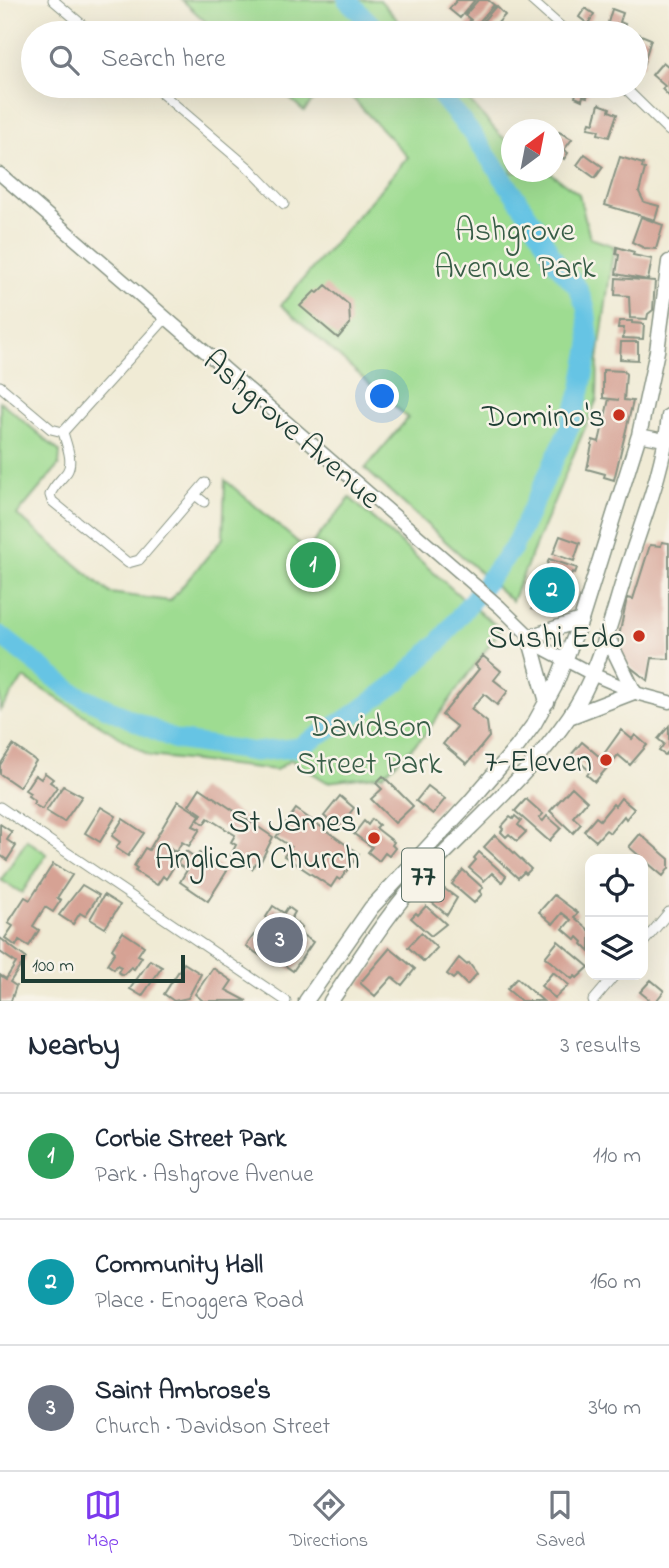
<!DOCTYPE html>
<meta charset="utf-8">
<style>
body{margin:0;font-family:"Indie Flower",sans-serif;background:#f6f6f7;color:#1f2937}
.controls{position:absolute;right:21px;bottom:21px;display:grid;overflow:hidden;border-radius:14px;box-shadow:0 7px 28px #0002}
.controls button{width:63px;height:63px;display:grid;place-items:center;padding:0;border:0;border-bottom:2px solid #e0e1e3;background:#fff;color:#1f2937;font:35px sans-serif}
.compass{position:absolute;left:501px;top:119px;width:63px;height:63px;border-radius:50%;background:#fff;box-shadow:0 7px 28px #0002;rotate:32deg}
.scale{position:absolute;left:21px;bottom:18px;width:164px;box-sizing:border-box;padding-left:7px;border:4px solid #1f3d34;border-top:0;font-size:19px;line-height:24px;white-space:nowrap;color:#1f3d34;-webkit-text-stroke:5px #f7f3e8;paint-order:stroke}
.you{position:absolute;left:383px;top:397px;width:24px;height:24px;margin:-18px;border:5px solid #fff;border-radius:50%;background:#1a73e8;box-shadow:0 0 0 10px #1a73e833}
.badge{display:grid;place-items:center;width:46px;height:46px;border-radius:50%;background:#7c3aed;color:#fff;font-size:23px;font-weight:700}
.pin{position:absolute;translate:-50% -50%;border:4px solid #fff;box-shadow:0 2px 7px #0006}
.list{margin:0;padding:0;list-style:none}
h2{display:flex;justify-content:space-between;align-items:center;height:91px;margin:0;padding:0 28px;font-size:30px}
h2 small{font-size:23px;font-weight:400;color:#747a83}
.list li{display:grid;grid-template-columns:46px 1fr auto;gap:21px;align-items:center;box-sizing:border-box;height:126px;padding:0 28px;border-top:2px solid #e0e1e3}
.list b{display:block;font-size:26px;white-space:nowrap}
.list p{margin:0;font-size:23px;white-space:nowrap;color:#747a83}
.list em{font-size:23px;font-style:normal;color:#747a83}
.icon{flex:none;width:38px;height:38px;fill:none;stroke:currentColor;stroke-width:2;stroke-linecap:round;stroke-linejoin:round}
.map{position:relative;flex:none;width:669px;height:1001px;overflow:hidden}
.search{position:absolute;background:#fff;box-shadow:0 7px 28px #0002;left:21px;right:21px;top:21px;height:77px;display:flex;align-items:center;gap:18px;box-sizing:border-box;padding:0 24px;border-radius:38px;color:#747a83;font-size:26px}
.sheet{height:469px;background:#fff}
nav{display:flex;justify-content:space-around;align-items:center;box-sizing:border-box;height:98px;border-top:2px solid #e0e1e3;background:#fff;font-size:19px;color:#747a83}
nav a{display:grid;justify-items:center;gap:4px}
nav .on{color:#7c3aed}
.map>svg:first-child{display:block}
.green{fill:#9edc91;stroke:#5e8c62;stroke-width:2}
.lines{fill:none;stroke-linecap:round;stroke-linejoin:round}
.river{stroke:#66c4e4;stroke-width:19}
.building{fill:#d6a294}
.minor-casing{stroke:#889484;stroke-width:11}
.tertiary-casing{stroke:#889484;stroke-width:15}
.secondary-casing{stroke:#889484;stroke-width:15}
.primary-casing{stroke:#889484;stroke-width:17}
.minor{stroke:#fff;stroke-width:9}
.tertiary{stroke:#fff;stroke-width:12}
.secondary{stroke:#fff;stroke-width:12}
.primary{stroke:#fff;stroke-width:14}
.poi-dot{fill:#c8321e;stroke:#f7f3e8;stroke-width:2.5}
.labels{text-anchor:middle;stroke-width:5;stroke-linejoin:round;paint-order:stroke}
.shield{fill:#f7f3e8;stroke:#60746a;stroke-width:2}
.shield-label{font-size:30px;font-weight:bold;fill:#1f3d34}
.park-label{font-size:32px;fill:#385d47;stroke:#f7f3e8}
.poi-label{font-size:32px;fill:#1f3d34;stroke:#f7f3e8;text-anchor:end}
.street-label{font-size:32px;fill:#1f3d34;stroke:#f7f3e8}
</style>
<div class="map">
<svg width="669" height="1001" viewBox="0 0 669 1001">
<rect width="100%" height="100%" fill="#f7f3e8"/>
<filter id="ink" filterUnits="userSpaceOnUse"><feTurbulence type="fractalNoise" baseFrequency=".0143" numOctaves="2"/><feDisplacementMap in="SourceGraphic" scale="14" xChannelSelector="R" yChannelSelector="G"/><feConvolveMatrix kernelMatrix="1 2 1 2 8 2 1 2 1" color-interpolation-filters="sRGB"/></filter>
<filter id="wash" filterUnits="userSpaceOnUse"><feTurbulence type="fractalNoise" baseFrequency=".00686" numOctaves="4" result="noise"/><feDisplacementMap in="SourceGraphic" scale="28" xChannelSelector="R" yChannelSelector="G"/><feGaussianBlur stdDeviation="1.57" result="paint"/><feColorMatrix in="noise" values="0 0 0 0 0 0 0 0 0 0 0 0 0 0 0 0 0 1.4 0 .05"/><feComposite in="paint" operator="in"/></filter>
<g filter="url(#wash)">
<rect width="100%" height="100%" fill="#f0ebd5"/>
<!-- green -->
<path class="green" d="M182,0H380L409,33H218Z
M276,86H325L304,111Z
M341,86H456L499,134L511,144L512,172H549L579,194L590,238L614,246L598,360L597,399L512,601L365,469L408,418L281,305L408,157Z
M0,401L60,452L59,465L17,515L110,593L170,601L223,538L225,480L307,550L350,498L469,604L501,629L423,737L383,775L327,782L291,760L276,770L150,756L24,678L0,710Z
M27,840L47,854L22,893L1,880Z"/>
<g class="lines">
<!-- river -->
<path class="river" d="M347,0L380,33
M0,635L74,693L176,740L255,752L299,747L353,715L398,682L440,641L513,548L567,433L581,390L590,344L586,308L578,288L557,264L535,225L474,136L433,86"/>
</g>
<g id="blocks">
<!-- building -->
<path class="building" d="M457,0H475L460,18L449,9Z
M478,0H488L494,5L472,30L466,25L471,20L465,15Z
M496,6L505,15L489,33H473Z
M585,8L594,14L588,24L579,17Z
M612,9L623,13L620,22L625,24L622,33H605Z
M636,33L651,39L643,66L636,64Z
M663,62L669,67V96L662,89L665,86L652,75Z
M571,86H590L587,97L583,96L582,100L575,97L576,94L569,92Z
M599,104L610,108L609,111L617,114L609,137L598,134L599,130L588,128L590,122L594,123Z
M559,132L572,139L564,150L568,153L564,159L554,151V135L556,137Z
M585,154L603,167L595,178L577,165Z
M620,157L643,164L642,168L645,169L639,192L644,202L659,206L655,220L605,205Z
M641,217L663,225L656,249L644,248L632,242Z
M617,247L634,252L633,255L652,259L648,280L616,274L619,255L616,254Z
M616,278L655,281L653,310L648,314L647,319L630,318L629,296L615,295Z
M326,285L349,305L350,324L338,338L300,306L315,291L318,293Z
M619,321H632V323L644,324L643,339L623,338L624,328H618Z
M621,342H638V360L620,359Z
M603,370L624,371L626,374L624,400L633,401L614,480L604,477L605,474L587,469L593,440L599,442L609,399L619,400L603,398Z
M560,536L580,543L574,561L553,554Z
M662,542L669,543V659L652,658L648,681L629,666L621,651L619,636L627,598L633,599L650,545L661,546Z
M549,559L577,568L575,573L572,572L565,594L569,595L566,604L558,602L553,615L532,608Z
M483,656L501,671L494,680L508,691L497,705L484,694L471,709L487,722L489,737L467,764L443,744L457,727L442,715L479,669L475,665Z
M669,726V751L665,755L659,751L664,744L658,739Z
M621,730L632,739L635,735L647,745L630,765L618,755L595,782L587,775L590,771L571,755L582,742L601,758Z
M13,745L36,761L19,787L0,774V765Z
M45,773L53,779L50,782L57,787L42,809L33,804L35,801L28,796L30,793L25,790L35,775L41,779Z
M383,776L413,806L395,823L371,799L382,789L376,783Z
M63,786L82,796L64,822L46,811Z
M428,786L445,799L433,814L416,801Z
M572,787L587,801L573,817L581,824L573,833L550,811Z
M200,788L273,837L261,861L259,859L252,869L231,855L236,845L231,842L235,835L208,818L204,824L198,820L202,814L189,805Z
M340,796L354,808L338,828L324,816Z
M621,798L634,809L626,819L624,816L610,833L606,830L596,841L584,831L596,817L600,820L613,804L615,806Z
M526,799L543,814L539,818L543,821L547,816L561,828L549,841L515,811Z
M178,801L200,815L193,826L200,829L189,846L182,842L176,852L166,845L164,847L173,852L171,856L176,863L166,879L163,876L157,885L135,871L137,868L134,866L145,848L149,850Z
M101,807L116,816L100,842L85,833Z
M296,809L359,854L340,880L337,878L331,887L284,856L291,847L276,837Z
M515,816L521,821L518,825L526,832L517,841L509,834L506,837L501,832L503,829L501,827L510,817L513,819Z
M123,819L144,833L128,856L116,848L120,842L112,836Z
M372,819L379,825L376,828L394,842L392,845L395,848L389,856L385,853L379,861L368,852L372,847L354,834L364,821L368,825Z
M0,824L12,832L7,840L16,846L7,860L0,855Z
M640,834L669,859V868L663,876L629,847Z
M495,835L531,869L526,874L524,872L518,878L484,847Z
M186,851L196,858L199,853L227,871L208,901L180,882L187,870L177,864Z
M479,852L506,876L502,882L492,873L484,881L469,868L476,860L474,858Z
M53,864L72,875L57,898L61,900L53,912L45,907L33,926L39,930L29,946L19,940L16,946L5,938L13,926L8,923L25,897L30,900Z
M463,870L483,888L479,891L482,894L474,903L452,884Z
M82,885L99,895L85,916L80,913L73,924L59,915Z
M442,887L457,898L447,915L428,899L433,892L436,894Z
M104,895L120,905L105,928L90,919Z
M554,895L578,913L574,917L590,931V952L582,944L583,942L578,937L576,940L563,929L571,920L562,913L553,924L539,912Z
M273,906L284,913L288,907L295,912L291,919L302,927L298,932L313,942L293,971L277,960L274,965L246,946L254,935L259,939L271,921L266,917Z
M426,906L446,924L431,936L411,918L416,913L418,915Z
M123,932L144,946L138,955L142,957L134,969L131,967L123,975L118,972L121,967L117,965L114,969L107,964L115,952L112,949Z
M421,933L437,948L424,962L408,947Z
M0,938L26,958L10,982L16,986L11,1001H0V975L6,979L16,963L0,952Z
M558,941L589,967L577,978L575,976L572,979L545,957Z
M390,948L415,969L402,985L392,977L375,996L360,983Z
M459,958L467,965L469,963L477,974L467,985L457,975L453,979L447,974Z
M150,960L162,967L142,996L130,989Z
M184,963L201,974L188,998L174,1001L164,994Z
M213,968L232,981L226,990L247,1001H203L195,994Z
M553,972L569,985L555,998L541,986Z
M517,978L543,1001H521L507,989Z
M651,980L664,991L656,1001H651L640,992Z"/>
</g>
</g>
<g filter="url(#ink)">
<use href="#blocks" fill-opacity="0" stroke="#889484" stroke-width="2"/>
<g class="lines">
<!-- minor casing -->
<g class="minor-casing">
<path id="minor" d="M53,0L92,33
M531,0L568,33
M153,86L250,169L284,204
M623,86L669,131
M0,386L51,429L63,432
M63,432C66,444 74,461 67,472C61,480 53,486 50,495L52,501L128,563L139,560L205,483
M63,432L166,318
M195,495L204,502
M0,807L286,1001
M643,943L669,912
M593,1001L615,975"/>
</g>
<!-- tertiary casing -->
<g class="tertiary-casing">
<path id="tertiary" d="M592,674L639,694L669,702"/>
</g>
<!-- secondary casing -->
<g class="secondary-casing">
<path id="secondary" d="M0,174L500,607L541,647L592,674
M639,435L669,441"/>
</g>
<!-- primary casing -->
<g class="primary-casing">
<path id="primary" d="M547,702L529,637L581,620
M569,717L634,692L606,634
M306,1001L371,908L469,803L517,747L534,724L555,686L581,620L639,435L657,351L669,262
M331,1001C361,957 389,911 425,873C474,822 529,775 569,717C599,675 611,618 627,569C643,519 664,469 669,416"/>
</g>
<!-- minor -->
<use href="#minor" class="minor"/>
<!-- tertiary -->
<use href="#tertiary" class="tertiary"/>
<!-- secondary -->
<use href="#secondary" class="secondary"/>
<!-- primary -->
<use href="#primary" class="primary"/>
</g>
</g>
<!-- markers -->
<g class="poi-dot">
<circle cx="619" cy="415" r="7"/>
<circle cx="639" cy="636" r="7"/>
<circle cx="606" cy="760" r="7"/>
<circle cx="374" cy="838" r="7"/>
</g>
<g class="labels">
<!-- shield labels -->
<rect class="shield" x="402" y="848.5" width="42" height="53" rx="5"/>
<g class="shield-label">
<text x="423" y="885">77</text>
</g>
<!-- park labels -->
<g class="park-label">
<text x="515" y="240">Ashgrove<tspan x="515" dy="37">Avenue Park</tspan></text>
<text x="369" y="736">Davidson<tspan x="369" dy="37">Street Park</tspan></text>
</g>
<!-- poi labels -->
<g class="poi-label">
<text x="605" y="426">Domino's</text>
<text x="625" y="647">Sushi Edo</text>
<text x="592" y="771">7-Eleven</text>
<text x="360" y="831">St James'<tspan x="360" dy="37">Anglican Church</tspan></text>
</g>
<!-- street labels -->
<g class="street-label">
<text transform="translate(293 428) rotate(41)" y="11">Ashgrove Avenue</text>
</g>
</g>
</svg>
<div class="controls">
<button><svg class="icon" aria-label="locate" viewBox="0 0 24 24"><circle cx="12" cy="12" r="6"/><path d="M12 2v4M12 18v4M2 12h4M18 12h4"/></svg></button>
<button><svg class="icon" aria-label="layers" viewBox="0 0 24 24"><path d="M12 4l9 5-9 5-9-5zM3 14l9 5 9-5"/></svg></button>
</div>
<svg class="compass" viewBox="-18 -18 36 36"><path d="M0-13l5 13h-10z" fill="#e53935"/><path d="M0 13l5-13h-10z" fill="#747a83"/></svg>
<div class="scale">100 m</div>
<div class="you"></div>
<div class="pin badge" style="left:313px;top:565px;background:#2e9e5b">1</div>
<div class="pin badge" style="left:552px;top:590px;background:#0f9aa8">2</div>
<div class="pin badge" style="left:280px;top:940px;background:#6b7280">3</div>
<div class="search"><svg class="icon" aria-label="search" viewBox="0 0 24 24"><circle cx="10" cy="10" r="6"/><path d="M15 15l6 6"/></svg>Search here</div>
</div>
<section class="sheet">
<h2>Nearby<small>3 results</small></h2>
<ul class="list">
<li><span class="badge" style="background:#2e9e5b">1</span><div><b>Corbie Street Park</b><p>Park · Ashgrove Avenue</p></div><em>110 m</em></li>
<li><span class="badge" style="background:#0f9aa8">2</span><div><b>Community Hall</b><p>Place · Enoggera Road</p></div><em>160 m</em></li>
<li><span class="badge" style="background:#6b7280">3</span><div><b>Saint Ambrose's</b><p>Church · Davidson Street</p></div><em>340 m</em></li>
</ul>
</section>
<nav>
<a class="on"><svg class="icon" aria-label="map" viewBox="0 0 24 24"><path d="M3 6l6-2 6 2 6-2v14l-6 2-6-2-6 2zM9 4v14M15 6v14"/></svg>Map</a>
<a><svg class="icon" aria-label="directions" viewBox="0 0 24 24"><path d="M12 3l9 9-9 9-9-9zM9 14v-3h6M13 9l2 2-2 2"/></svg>Directions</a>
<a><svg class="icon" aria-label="saved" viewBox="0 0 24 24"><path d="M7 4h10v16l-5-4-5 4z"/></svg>Saved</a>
</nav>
